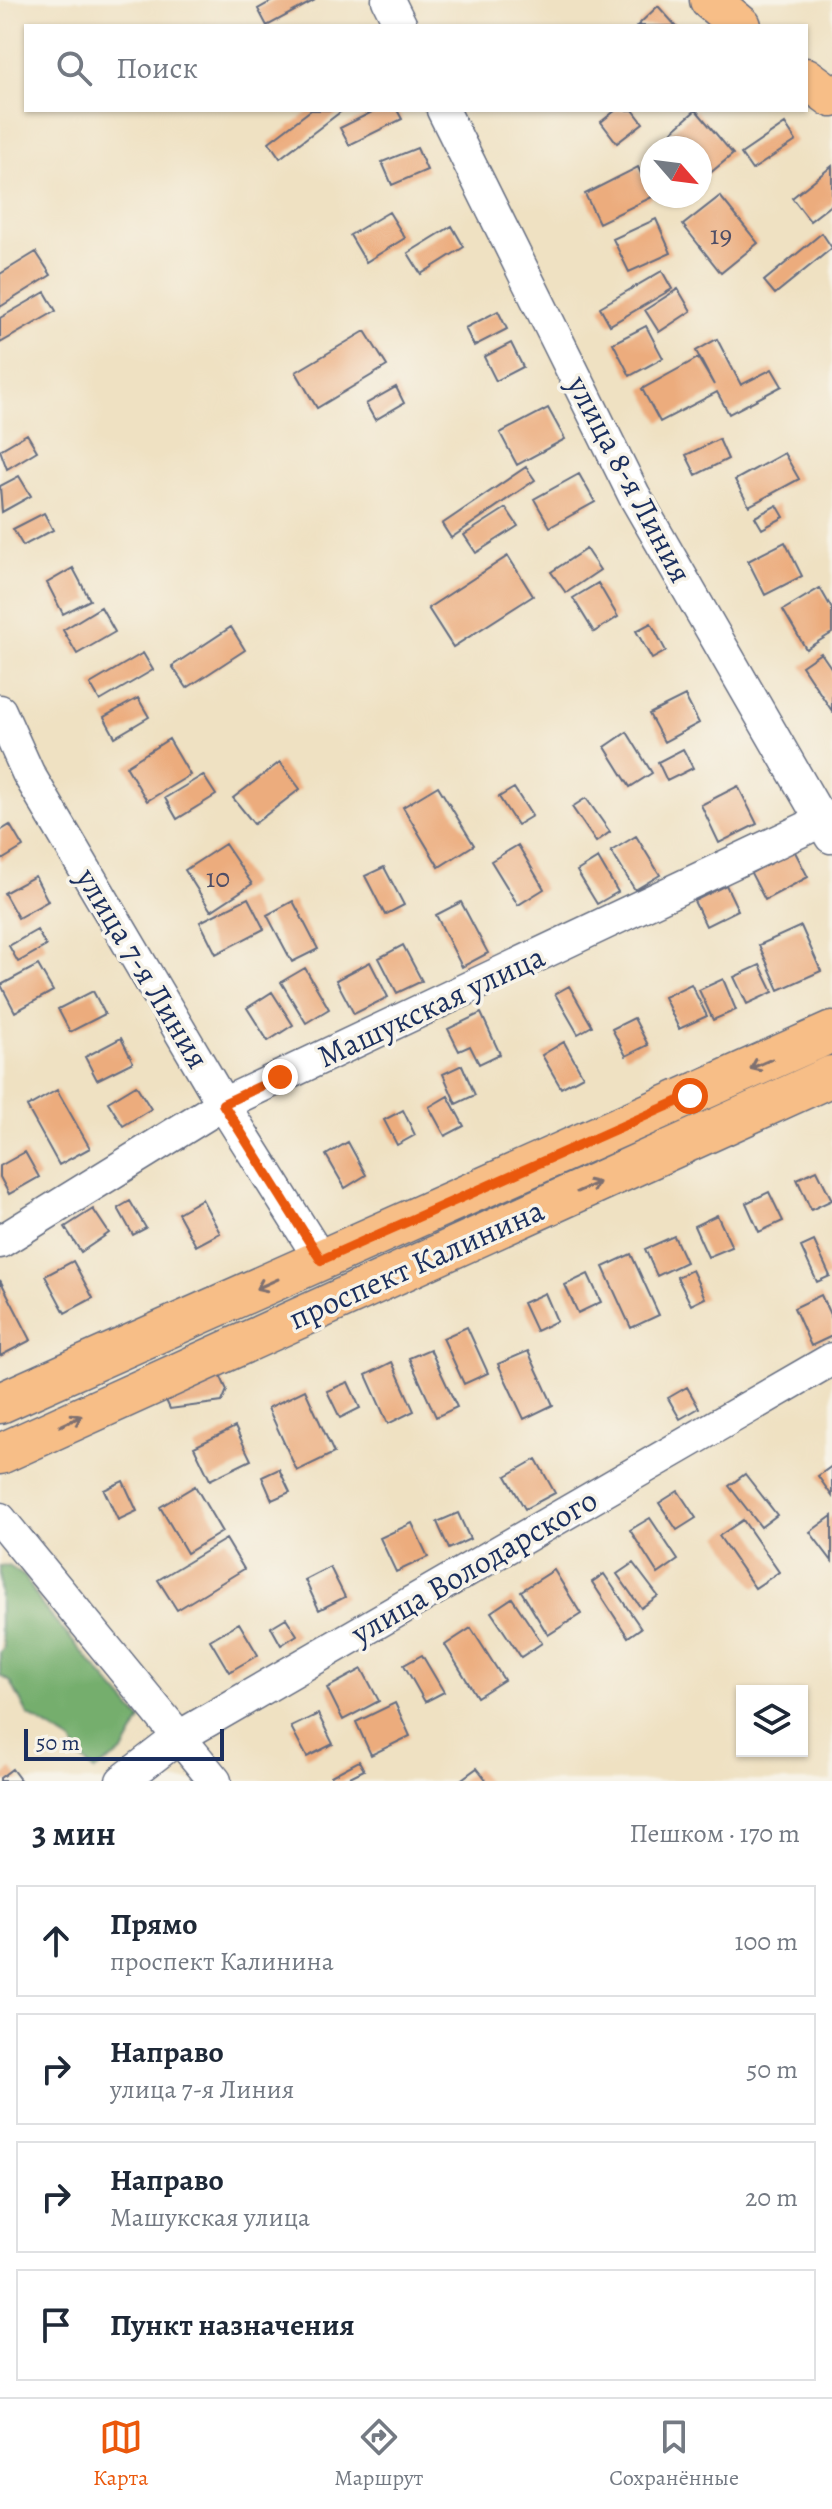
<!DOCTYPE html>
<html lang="ru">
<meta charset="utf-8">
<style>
body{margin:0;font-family:Alegreya,serif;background:#f2f2f3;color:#1f2937}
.controls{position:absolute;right:24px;bottom:24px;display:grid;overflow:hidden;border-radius:0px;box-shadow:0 2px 6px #0004}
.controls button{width:72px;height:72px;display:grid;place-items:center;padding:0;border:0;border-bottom:2px solid #e0e1e3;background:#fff;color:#1f2937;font:40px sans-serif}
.compass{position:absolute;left:640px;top:136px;width:72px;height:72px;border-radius:50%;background:#fff;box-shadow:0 2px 6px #0004;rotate:118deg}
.scale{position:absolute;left:24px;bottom:20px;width:200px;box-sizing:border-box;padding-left:8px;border:4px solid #1b2f5e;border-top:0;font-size:22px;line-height:28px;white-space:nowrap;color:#1b2f5e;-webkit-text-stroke:6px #f7f3e8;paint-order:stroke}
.stop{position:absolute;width:24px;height:24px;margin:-18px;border:6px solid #ea580c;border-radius:50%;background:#fff}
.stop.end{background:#ea580c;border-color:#fff;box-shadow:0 2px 8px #0008}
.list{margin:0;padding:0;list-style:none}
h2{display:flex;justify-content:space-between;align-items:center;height:104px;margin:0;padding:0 32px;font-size:34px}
h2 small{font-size:26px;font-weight:400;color:#747a83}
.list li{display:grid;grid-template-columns:52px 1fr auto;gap:24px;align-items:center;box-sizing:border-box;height:112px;margin:0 16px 16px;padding:0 16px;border:2px solid #e0e1e3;border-radius:0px}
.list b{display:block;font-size:30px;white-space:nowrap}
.list p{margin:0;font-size:26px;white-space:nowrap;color:#747a83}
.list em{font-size:26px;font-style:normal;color:#747a83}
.icon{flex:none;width:44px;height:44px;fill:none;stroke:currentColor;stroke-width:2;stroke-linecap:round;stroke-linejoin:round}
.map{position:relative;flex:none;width:832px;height:1781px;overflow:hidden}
.search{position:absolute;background:#fff;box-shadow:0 2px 6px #0004;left:24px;right:24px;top:24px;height:88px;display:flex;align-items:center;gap:20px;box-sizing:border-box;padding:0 28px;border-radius:0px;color:#747a83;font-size:30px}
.sheet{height:616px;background:#fff}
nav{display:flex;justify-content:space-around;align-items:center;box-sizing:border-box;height:112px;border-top:2px solid #e0e1e3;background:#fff;font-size:22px;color:#747a83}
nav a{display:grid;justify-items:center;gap:4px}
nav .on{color:#ea580c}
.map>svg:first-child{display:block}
.forest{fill:#74ae6d;stroke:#486e66;stroke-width:2}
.building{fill:#ecac7d}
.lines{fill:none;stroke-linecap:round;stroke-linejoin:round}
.minor-casing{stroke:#656d81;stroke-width:35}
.major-casing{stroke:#656d81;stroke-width:43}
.minor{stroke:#fff;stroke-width:32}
.major{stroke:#f7be87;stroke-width:40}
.oneway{stroke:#7e6f70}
.route{stroke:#ea580c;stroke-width:10}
.labels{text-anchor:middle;stroke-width:7;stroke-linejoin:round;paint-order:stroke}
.number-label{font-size:28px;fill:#4f4e66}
.street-label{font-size:32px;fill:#1b2f5e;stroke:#f7f3e8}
</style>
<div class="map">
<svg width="832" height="1781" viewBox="0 0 832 1781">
<rect width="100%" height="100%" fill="#f7f3e8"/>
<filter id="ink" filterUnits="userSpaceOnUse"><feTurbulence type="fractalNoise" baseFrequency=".0125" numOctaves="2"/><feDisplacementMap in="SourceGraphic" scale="16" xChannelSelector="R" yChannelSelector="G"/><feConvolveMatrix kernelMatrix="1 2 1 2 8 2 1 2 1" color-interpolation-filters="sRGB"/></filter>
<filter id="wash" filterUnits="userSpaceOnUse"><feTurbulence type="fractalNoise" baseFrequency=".006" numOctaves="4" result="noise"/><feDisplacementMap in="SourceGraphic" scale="32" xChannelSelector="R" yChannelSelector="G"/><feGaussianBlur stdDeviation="1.8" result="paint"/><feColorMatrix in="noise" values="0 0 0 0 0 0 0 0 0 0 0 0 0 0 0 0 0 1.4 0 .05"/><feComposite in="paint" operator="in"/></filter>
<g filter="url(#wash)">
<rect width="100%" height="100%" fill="#efe1c2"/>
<!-- forest -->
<path class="forest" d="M9,1566L25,1577L43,1607L141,1720L123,1752L94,1771L80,1758L72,1742L28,1715L11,1682L0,1676V1652L4,1647L0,1629V1567Z"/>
<g id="blocks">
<!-- building -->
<path class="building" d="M274,0H315L267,26L258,9Z
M658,6L676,26H637Z
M311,110H343L280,158L269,142Z
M376,110H397L402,119L349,145L340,128Z
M616,110H633L643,123L617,143L601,122Z
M696,110L733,154L709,174L700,164V148H686L672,131Z
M785,124L796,141L752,170L741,154Z
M417,148L427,170L392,185L382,162Z
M832,166V204L810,221L792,198Z
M638,167L652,197L599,223L585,194Z
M720,196L758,243L721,273L683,225Z
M389,212L405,238L366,262L350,235Z
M656,219L671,253L629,272L613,239Z
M452,226L464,247L421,274L408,253Z
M822,233L832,248L775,294L764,281Z
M36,252L51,275L0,307V274Z
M662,271L672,289L610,325L600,307Z
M678,289L691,311L659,332L645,310Z
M45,292L56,311L0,343V318Z
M498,311L507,329L474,346L465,328Z
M646,326L663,358L630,376L613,343Z
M365,331L387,366L317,408L296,372Z
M717,339L741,385L772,369L782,386L729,414L717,392L660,422L642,389L698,358L714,385L696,351Z
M511,343L523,367L496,381L484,357Z
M396,387L404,403L375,420L366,404Z
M548,408L565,439L517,465L500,433Z
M27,434L37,451L7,469L0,450Z
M719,439L728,459L696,475L686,455Z
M784,453L799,479L749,506L735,480Z
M526,467L535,480L451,538L442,524Z
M579,474L595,502L550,527L534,499Z
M19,476L31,496L2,512L0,486Z
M777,505L784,517L762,529L755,517Z
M506,508L518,526L476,553L464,535Z
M44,513L53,530L23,546L13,529Z
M785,542L802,576L765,595L748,561Z
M586,549L600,570L566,593L551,572Z
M508,556L533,596L453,647L428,608Z
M73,568L90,600L63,614L47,583Z
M598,583L618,617L594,632L573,598Z
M820,588L832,609V633L806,649L783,610Z
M101,607L115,632L77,654L63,630Z
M651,623L666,651L652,659L636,631Z
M231,627L245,650L187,688L172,666Z
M143,653L153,670L100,701L90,684Z
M821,653L832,669V711L802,666Z
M685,696L699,723L664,742L649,714Z
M138,698L149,717L115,737L104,717Z
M627,732L652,773L630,787L605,747Z
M169,739L190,775L147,801L126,766Z
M683,749L693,768L667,781L658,762Z
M280,762L300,789L254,824L233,798Z
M203,775L216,795L177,819L165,798Z
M438,786L474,845L439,867L403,807Z
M738,786L757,824L719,843L701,805Z
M514,788L532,816L517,825L499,797Z
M586,798L610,832L596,842L572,807Z
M10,825L23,847L0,861V831Z
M636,836L660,875L635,890L611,851Z
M225,844L252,884L211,911L185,870Z
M518,845L544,889L518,905L491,861Z
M794,850L808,877L765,900L751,873Z
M598,858L618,892L597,904L577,871Z
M384,867L404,905L385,915L365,876Z
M35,876L48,901L18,918L4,893Z
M726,885L738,910L706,926L694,901Z
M248,898L264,929L216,954L200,922Z
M293,901L318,949L292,962L267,915Z
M461,902L488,953L462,967L436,915Z
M801,926L821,971L779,990L759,945Z
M37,930L46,946L18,962L9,946Z
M403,945L422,981L397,993L379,958Z
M370,962L388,997L354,1014L336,980Z
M38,965L53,991L15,1012L1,985Z
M760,965L773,992L747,1004L734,977Z
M305,968L329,1009L306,1023L281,982Z
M723,979L736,1010L713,1020L699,990Z
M691,984L707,1016L679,1029L664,997Z
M569,986L592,1026L578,1034L555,994Z
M93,991L105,1014L70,1032L58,1009Z
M272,992L293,1025L268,1041L247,1008Z
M481,1013L500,1054L479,1064L470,1046L459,1051L448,1029Z
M634,1018L648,1045L626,1056L612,1029Z
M121,1038L133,1062L97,1080L85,1057Z
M564,1042L583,1076L561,1088L542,1055Z
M462,1065L475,1095L456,1104L443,1074Z
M136,1085L151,1109L123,1126L108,1102Z
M57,1090L90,1148L59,1165L27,1107Z
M448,1096L464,1126L445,1136L429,1107Z
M403,1110L415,1135L397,1145L384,1120Z
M348,1142L366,1175L345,1188L326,1155Z
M25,1152L39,1177L9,1194L0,1177V1166Z
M817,1170L832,1200L811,1210L797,1179Z
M769,1192L783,1221L759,1232L746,1203Z
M202,1199L220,1233L196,1246L178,1213Z
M130,1201L146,1228L133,1235L118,1208Z
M93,1209L109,1233L81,1252L65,1227Z
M717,1215L732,1247L708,1257L694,1226Z
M674,1236L686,1262L657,1276L645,1249Z
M814,1241L830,1276L817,1282L801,1247Z
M631,1254L659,1315L631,1328L603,1267Z
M73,1261L93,1298L65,1313L45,1276Z
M692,1270L705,1298L691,1305L677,1277Z
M588,1274L601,1302L578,1313L565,1285Z
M0,1280L31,1340L0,1356Z
M545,1293L557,1321L536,1331L523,1303Z
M821,1295L832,1319V1336L811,1346L794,1308Z
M467,1327L488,1373L464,1384L443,1338Z
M430,1349L457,1407L436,1417L409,1358Z
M528,1351L553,1405L524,1419L498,1364Z
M392,1362L414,1411L388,1424L366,1375Z
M220,1375L227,1390L222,1402L170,1409L165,1398Z
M348,1382L360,1408L340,1418L327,1391Z
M687,1387L699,1408L680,1419L668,1398Z
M305,1390L334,1453L297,1471L268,1408Z
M235,1427L251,1460L210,1480L194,1447Z
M536,1459L555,1493L525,1509L506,1476Z
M832,1466V1496L818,1476Z
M279,1469L290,1492L272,1500L262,1477Z
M745,1474L777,1515L761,1527L729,1486Z
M123,1481L137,1511L118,1520L104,1490Z
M195,1486L222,1532L187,1553L160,1507Z
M678,1491L696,1518L677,1530L659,1503Z
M458,1513L470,1539L449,1549L437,1522Z
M832,1516V1561L810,1532Z
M650,1518L678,1560L658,1574L630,1530Z
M743,1520L779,1572L755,1588L719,1536Z
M412,1523L428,1557L396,1572L380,1538Z
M226,1539L244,1569L177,1610L158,1580Z
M633,1563L658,1596L641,1608L617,1574Z
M330,1567L345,1597L319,1610L305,1580Z
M554,1570L581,1614L548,1635L521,1591Z
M604,1574L641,1628L628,1637L592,1582Z
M512,1598L542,1643L521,1657L491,1612Z
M286,1618L297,1635L281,1645L271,1627Z
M239,1623L258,1655L229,1672L210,1640Z
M471,1628L504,1680L477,1697L445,1645Z
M422,1655L444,1692L425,1702L404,1665Z
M362,1669L379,1701L343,1720L327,1688Z
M395,1703L410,1736L371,1755L356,1722Z
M318,1714L333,1744L307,1757L291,1727Z
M359,1761L364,1770L342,1781H334L331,1776Z
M477,1768L487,1781H459Z
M12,1769L21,1781H0V1778Z"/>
</g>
</g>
<g filter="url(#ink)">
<use href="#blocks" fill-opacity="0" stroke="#656d81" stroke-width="2"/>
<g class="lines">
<!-- minor casing -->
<g class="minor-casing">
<path id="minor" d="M388,0L401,26
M443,110L634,495L831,837
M0,711L28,773L223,1104L321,1260
M0,1242L223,1104L832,816
M0,1519L215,1781
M122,1781L179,1737L832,1359"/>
</g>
<!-- major casing -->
<g class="major-casing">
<path id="major" d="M710,0L741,26
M806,78L832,97
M0,1403L832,1032
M0,1454L832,1076"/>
</g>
<!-- minor -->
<use href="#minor" class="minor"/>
<!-- major -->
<use href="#major" class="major"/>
</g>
<!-- one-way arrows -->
<defs><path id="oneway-shaft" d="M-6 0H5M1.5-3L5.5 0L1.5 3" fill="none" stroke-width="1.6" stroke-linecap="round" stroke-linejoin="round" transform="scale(2)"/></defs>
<g class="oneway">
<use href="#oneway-shaft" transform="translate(761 1064) rotate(156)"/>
<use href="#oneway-shaft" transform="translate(588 1187) rotate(-24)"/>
<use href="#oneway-shaft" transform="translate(267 1284) rotate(156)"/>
<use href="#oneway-shaft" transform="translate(71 1421) rotate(-25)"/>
</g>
</g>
<g class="lines" filter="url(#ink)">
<!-- route -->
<path class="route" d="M280,1077L223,1104L321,1260L690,1096"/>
</g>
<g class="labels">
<!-- number labels -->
<g class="number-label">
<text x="721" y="244">19</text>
<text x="218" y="887">10</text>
</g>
<!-- street labels -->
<g class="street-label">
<text transform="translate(630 479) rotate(62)" y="11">улица 8-я Линия</text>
<text transform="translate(143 968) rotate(59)" y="11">улица 7-я Линия</text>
<text transform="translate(431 1006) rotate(-25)" y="11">Машукская улица</text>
<text transform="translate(416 1264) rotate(-24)" y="11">проспект Калинина</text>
<text transform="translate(474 1566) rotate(-30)" y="11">улица Володарского</text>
</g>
</g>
</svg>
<div class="controls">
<button><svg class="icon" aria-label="layers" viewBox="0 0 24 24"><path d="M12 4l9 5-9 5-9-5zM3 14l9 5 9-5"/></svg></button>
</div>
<svg class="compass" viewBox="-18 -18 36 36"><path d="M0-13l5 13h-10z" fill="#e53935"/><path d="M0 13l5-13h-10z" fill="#747a83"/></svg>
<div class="scale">50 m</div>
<div class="stop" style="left:690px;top:1096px"></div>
<div class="stop end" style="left:280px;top:1077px"></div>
<div class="search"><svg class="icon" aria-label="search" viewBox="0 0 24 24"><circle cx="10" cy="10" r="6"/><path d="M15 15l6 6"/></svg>Поиск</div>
</div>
<section class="sheet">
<h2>3 мин<small>Пешком · 170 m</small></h2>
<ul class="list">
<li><svg class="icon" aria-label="ahead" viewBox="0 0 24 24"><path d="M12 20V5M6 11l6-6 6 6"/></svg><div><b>Прямо</b><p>проспект Калинина</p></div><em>100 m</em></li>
<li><svg class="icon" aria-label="right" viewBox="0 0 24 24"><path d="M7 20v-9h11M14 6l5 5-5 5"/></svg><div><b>Направо</b><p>улица 7-я Линия</p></div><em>50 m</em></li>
<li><svg class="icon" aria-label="right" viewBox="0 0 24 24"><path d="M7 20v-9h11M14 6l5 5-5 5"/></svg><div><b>Направо</b><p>Машукская улица</p></div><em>20 m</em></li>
<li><svg class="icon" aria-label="arrive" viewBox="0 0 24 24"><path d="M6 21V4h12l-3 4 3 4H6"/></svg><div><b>Пункт назначения</b></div></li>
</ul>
</section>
<nav>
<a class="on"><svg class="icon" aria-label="map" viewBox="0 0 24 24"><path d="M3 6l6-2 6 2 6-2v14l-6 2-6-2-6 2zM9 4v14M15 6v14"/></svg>Карта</a>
<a><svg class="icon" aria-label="directions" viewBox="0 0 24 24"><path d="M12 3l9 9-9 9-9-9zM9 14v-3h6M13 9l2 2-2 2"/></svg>Маршрут</a>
<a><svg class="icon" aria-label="saved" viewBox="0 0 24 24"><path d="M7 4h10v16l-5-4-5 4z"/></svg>Сохранённые</a>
</nav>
